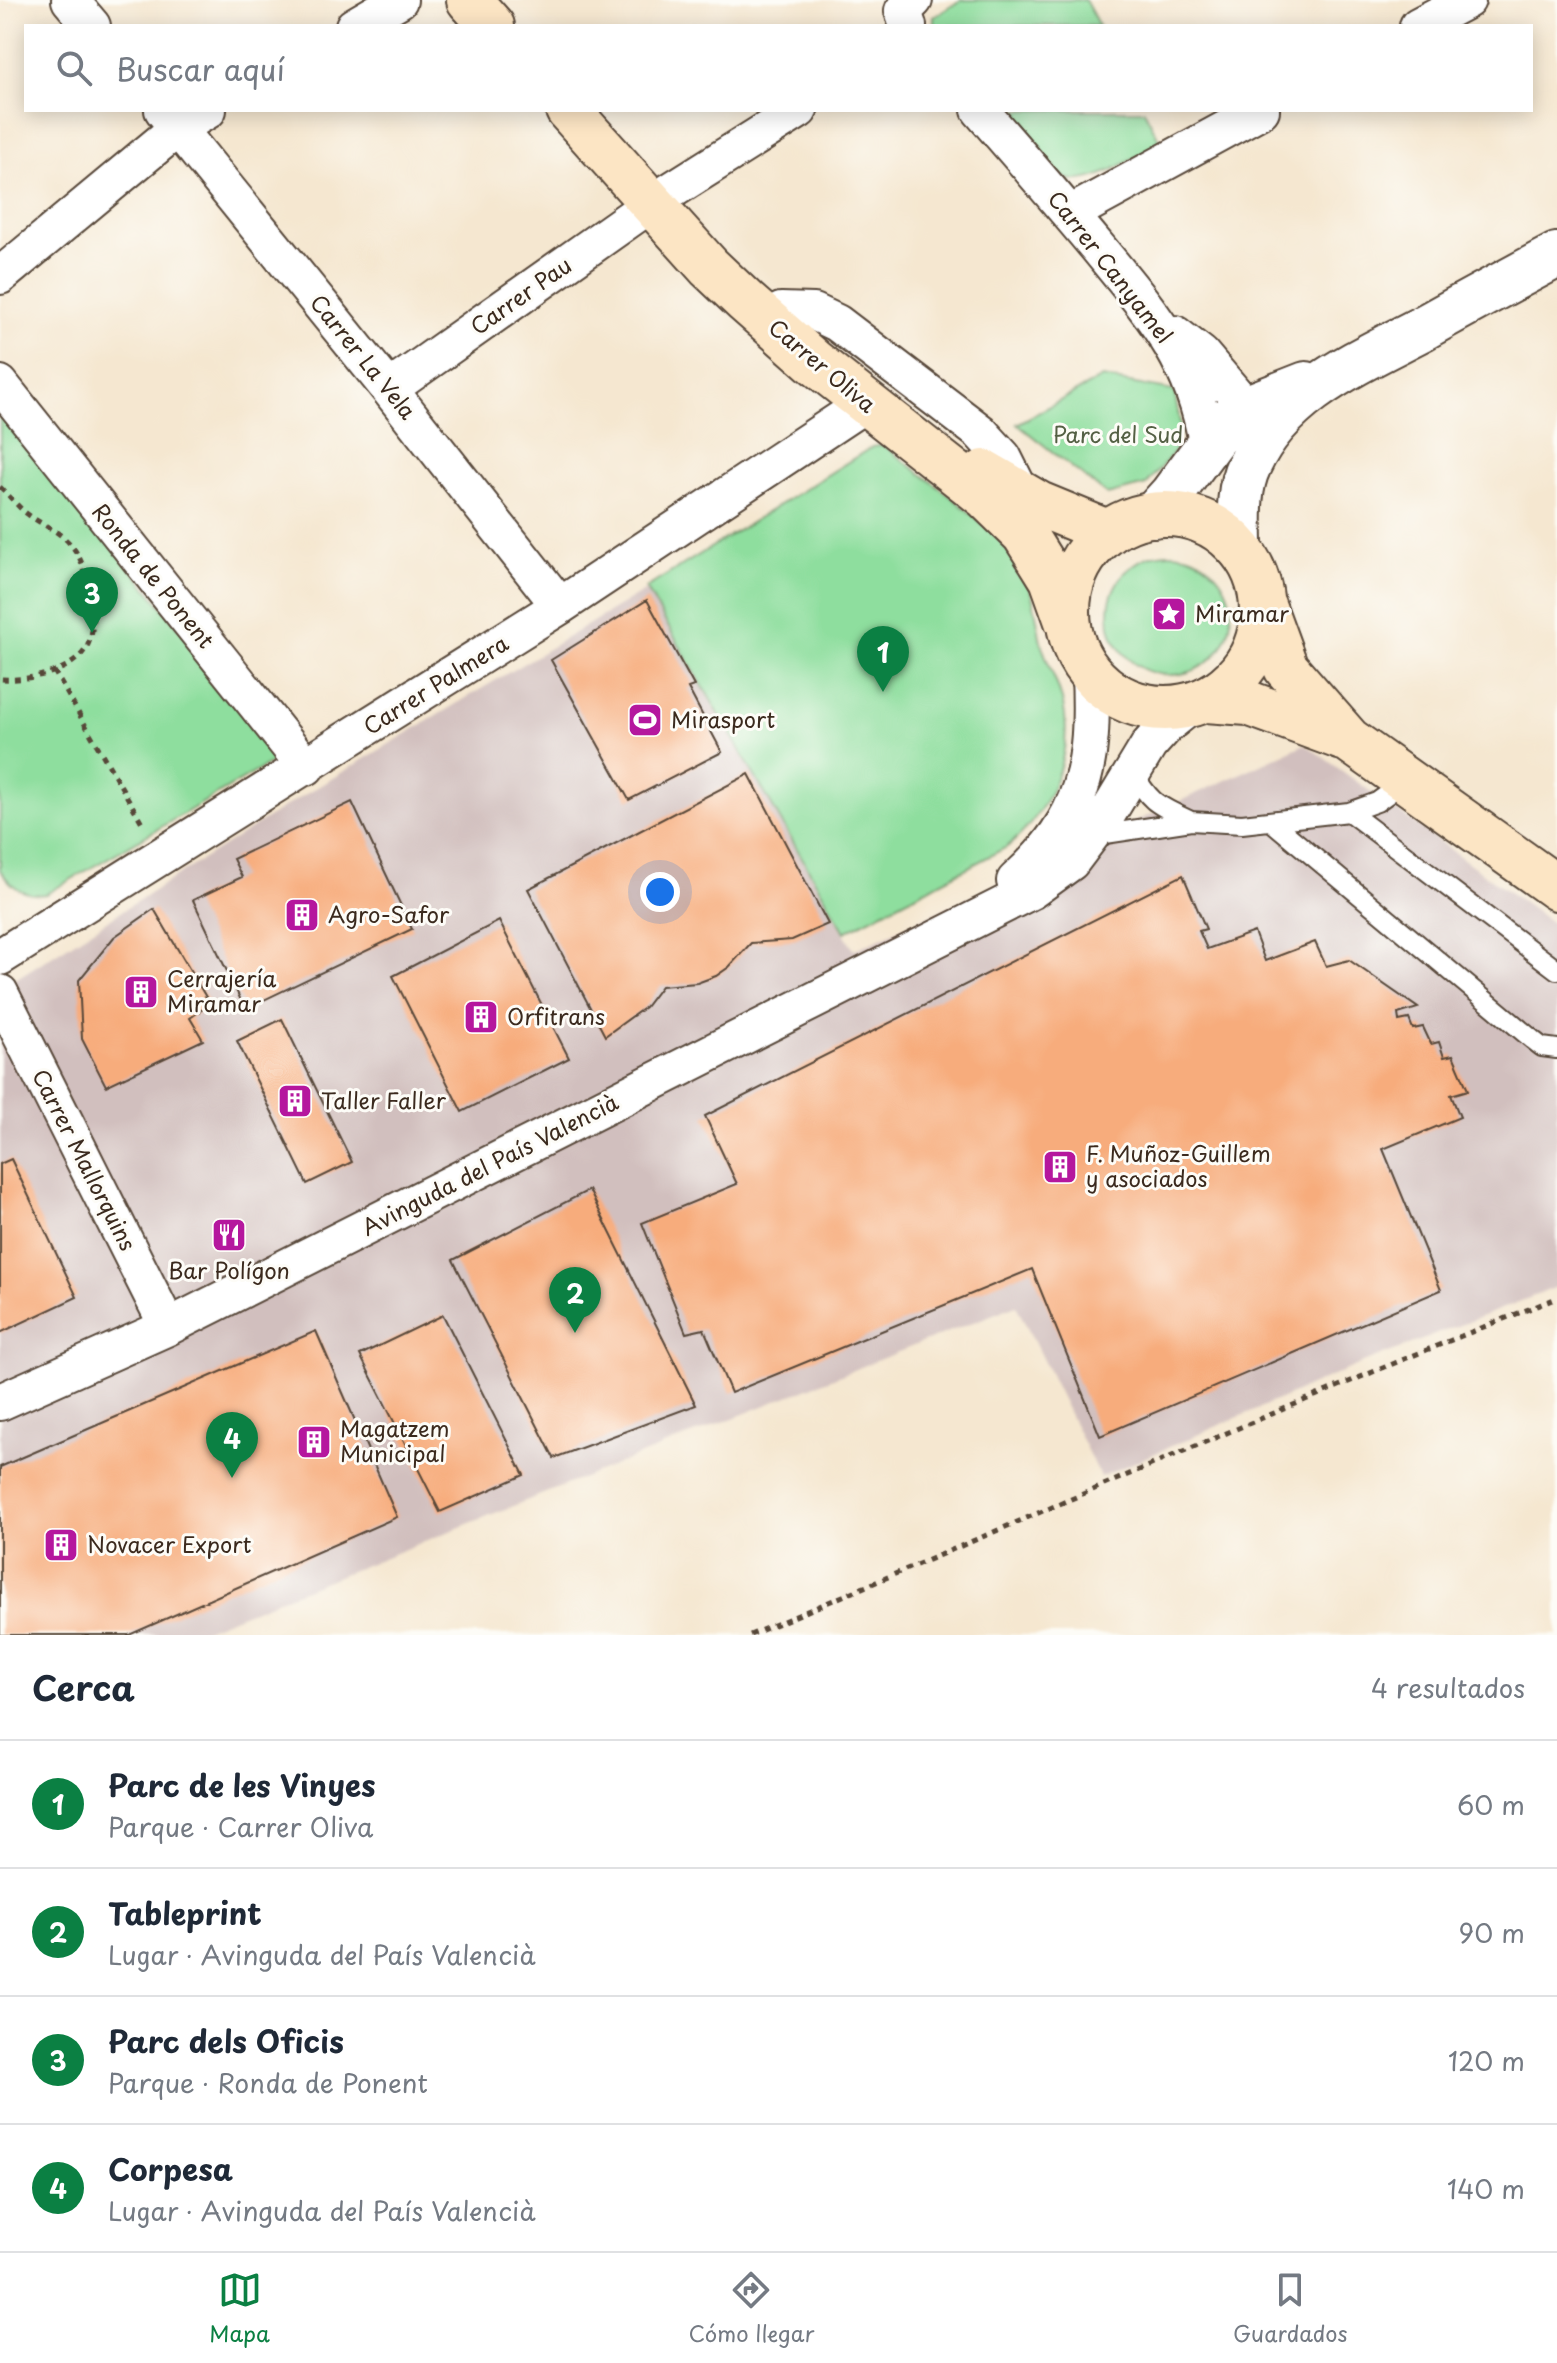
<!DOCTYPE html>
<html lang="es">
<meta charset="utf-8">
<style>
body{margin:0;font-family:"Playpen Sans",sans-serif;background:#f2f2f3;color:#1f2937}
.you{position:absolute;left:660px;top:892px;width:28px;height:28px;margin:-20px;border:6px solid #fff;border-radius:50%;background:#1a73e8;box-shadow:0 0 0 12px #1a73e833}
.badge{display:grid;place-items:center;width:52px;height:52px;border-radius:50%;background:#0b8043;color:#fff;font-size:26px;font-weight:700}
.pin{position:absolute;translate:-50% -66px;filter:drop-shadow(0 2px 4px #0008)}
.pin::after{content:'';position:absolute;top:42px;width:28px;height:24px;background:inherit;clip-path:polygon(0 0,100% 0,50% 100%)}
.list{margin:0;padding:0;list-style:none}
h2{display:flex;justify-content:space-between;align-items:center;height:104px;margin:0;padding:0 32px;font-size:34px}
h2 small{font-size:26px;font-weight:400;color:#747a83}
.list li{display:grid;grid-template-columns:52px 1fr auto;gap:24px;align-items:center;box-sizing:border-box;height:128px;padding:0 32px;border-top:2px solid #e0e1e3}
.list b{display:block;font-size:30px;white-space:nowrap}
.list p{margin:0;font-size:26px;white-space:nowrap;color:#747a83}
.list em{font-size:26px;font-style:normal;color:#747a83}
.icon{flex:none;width:44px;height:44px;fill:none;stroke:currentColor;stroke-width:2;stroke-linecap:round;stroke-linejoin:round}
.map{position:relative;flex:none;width:1557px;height:1635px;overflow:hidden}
.search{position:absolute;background:#fff;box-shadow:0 4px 20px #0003;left:24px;right:24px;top:24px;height:88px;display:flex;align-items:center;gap:20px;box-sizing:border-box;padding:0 28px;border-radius:0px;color:#747a83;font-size:30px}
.sheet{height:616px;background:#fff}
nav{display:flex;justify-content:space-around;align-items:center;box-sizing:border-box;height:112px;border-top:2px solid #e0e1e3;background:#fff;font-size:22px;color:#747a83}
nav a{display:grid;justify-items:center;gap:4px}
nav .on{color:#0b8043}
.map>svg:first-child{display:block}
.industrial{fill:#d1bfbe}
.green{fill:#8ede9e;stroke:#64845e;stroke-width:2}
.building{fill:#f7ac7c}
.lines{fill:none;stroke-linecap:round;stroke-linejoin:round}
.service-casing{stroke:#574639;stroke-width:22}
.minor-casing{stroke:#574639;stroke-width:40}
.tertiary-casing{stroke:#574639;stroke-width:48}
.secondary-casing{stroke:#574639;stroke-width:48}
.path{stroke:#574639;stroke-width:5;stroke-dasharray:6 6;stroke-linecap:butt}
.service{stroke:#fff;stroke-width:18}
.minor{stroke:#fff;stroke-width:36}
.tertiary{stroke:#fff;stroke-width:44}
.secondary{stroke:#fce5c4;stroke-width:44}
.labels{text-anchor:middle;stroke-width:6;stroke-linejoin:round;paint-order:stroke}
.street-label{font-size:22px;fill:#3b2a1e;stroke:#fdfcf7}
.park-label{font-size:22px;fill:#546044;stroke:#fdfcf7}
.poi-label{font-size:22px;fill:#3b2a1e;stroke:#fdfcf7;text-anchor:start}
</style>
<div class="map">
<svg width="1557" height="1635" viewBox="0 0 1557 1635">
<rect width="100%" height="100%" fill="#fdfcf7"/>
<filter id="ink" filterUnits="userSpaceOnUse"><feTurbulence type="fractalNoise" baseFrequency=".0125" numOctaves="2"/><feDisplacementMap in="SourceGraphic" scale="16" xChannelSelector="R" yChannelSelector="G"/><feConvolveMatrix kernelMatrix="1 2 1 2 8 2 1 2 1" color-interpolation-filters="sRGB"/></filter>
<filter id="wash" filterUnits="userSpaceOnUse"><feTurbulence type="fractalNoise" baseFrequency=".006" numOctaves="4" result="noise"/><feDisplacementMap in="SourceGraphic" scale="32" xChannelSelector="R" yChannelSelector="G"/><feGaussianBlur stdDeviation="1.8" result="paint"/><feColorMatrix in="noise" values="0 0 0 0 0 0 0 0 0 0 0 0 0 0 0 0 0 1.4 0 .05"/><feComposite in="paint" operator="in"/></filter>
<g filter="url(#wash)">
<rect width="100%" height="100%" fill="#f5e7d0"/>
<!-- industrial -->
<path class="industrial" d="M646,590L854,950L1305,744L1557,927V1287L1363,1363L1100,1477L1016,1305L190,1635H0V989L291,803Z"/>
<!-- green -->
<path class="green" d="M961,0H1085L1099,26H934V17Z
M1003,110H1144L1161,143C1137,155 1089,191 1063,177C1047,168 1017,126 1003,110Z
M1102,378L1174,391L1181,428L1174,452L1146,485L1107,495L1017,424Z
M0,407L283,756L46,894C24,897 12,887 0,870Z
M883,445C923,476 983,517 1013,556C1032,580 1035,609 1040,637C1044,659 1057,679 1062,700C1076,753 1048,814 1007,847L845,932L646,588L872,447Z
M1109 614a61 61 0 1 1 122 0a61 61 0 1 1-122 0Z"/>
<g id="blocks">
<!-- building -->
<path class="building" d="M647,600L694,686L688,688L722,752L629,800L551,660Z
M749,774L828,924L792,940L751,943L729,967L716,976L697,983L661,986L645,1007L605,1036L528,889Z
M352,802L412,929L245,1009L193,900L242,877L233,859Z
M1183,875L1206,929L1199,931L1207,949L1254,932L1265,961L1315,942L1326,966L1349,960L1418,1008L1398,1014L1399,1021L1409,1019L1413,1029L1423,1027L1431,1044L1439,1042L1444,1057L1453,1055L1468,1090L1451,1095L1460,1117L1383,1149L1441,1290L1100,1436L1032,1269L731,1393L704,1329L686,1333L642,1223L737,1184L705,1116Z
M154,909L210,1004L190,1018L203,1040L106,1086L82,1039L79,980L114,937Z
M499,921L569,1058L462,1112L393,976Z
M282,1019L352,1162L307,1184L237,1041Z
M11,1159L77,1297L0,1333V1164Z
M589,1190L696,1405L554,1458L453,1260Z
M443,1315L524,1475L440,1512L360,1355Z
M316,1331L397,1517L129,1635H0V1467Z"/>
</g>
</g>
<g filter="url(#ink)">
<use href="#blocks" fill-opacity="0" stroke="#574639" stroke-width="2"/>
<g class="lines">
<!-- service casing -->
<g class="service-casing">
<path id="service" d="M1132,770C1150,804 1158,805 1191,821
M1349,812L1557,970
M1272,822L1533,1040L1542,1047L1557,1049
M1092,836L1191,821L1242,824L1349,812L1377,802L1406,781"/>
</g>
<!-- minor casing -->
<g class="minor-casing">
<path id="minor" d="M70,0L92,26
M354,26L399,0
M908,26L903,11L914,0
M1418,26L1467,0
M163,110L389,389L560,606
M980,110C1020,156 1060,202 1099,249C1151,313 1193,358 1207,443
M669,192L799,110
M1070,214L1261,110
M0,276L178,128L208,110
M781,311L814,312L837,323L980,432L1003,457L1022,495
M1175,334L1201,354L1240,400L1245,408L1249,434
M0,384L306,767
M389,389L652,203
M1015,881C1085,818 1094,765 1090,675
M0,957L560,606L866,403
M0,993L168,1327
M0,1402L168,1327L1031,891L1071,862L1108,813L1149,745L1167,725L1192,705"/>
</g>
<!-- tertiary casing -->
<g class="tertiary-casing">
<path id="tertiary" d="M1153,515L1172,494L1225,422L1245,408L1306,384
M1240,549C1240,522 1237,490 1249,465C1281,394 1358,362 1423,328C1467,303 1512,279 1557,255"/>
</g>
<!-- secondary casing -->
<g class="secondary-casing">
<path id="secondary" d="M469,0L492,26
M568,110L709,267L746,302L813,361L986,497L1024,534L1052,579L1067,621
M984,472L1039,504L1107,532
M1068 611a97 97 0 1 1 194 0a97 97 0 1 1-194 0Z
M1263,605L1286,668L1349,740L1557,888
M1206,700L1248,703L1343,738"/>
</g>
<!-- path -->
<path class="path" d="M0,487C9,495 17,506 26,513C41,525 59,530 71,545C82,558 86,574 89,590C92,607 95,623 90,639C81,672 29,681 0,679
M54,671L144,826
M750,1635C1019,1523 1286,1404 1557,1298"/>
<!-- service -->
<use href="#service" class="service"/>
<!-- minor -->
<use href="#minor" class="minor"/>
<!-- tertiary -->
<use href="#tertiary" class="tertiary"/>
<!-- secondary -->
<use href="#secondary" class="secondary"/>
</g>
</g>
<!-- icons -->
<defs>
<g id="sight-square" transform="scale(1.8)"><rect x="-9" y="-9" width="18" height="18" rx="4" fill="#b5179e" stroke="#fdfcf7"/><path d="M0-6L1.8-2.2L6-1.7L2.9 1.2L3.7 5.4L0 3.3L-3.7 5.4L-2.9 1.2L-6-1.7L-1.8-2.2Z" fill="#fff"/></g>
<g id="stadium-square" transform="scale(1.8)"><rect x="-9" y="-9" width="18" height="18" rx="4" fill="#b5179e" stroke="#fdfcf7"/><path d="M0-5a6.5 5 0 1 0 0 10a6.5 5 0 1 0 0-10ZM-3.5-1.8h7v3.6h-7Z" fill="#fff"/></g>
<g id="building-square" transform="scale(1.8)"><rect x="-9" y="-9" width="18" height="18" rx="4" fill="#b5179e" stroke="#fdfcf7"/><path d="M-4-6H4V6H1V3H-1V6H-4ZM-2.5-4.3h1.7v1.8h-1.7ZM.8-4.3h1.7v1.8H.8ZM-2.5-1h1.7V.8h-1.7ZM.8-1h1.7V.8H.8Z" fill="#fff"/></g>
<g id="restaurant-square" transform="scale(1.8)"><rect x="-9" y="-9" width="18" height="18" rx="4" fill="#b5179e" stroke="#fdfcf7"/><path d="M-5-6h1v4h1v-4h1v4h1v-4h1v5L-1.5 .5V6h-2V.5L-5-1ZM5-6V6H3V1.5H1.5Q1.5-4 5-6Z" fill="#fff"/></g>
</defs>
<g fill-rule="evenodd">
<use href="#sight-square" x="1169" y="614"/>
<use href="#stadium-square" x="645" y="720"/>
<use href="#building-square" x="302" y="915"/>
<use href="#building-square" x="141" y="992"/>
<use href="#building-square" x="481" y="1017"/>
<use href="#building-square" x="295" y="1101"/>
<use href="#building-square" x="1060" y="1167"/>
<use href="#restaurant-square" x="229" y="1235"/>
<use href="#building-square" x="314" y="1442"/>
<use href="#building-square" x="61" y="1545"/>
</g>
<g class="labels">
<!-- street labels -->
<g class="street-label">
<text transform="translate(1110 267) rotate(52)" y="8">Carrer Canyamel</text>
<text transform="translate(521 296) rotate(-35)" y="8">Carrer Pau</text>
<text transform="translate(363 357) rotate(51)" y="8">Carrer La Vela</text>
<text transform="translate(822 366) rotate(40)" y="8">Carrer Oliva</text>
<text transform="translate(153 576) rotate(51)" y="8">Ronda de Ponent</text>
<text transform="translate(436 685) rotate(-32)" y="8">Carrer Palmera</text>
<text transform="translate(84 1160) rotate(63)" y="8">Carrer Mallorquins</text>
<text transform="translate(490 1165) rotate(-27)" y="8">Avinguda del País Valencià</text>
</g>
<!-- park labels -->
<g class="park-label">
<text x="1118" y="443">Parc del Sud</text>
</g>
<!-- poi labels -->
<g class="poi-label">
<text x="1195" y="622">Miramar</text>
<text x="671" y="728">Mirasport</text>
<text x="328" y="923">Agro-Safor</text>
<text x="167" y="987">Cerrajería<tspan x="167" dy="25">Miramar</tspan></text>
<text x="507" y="1025">Orfitrans</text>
<text x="321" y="1109">Taller Faller</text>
<text x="1086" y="1162">F. Muñoz-Guillem<tspan x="1086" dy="25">y asociados</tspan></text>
<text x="229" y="1279" text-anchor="middle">Bar Polígon</text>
<text x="340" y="1437">Magatzem<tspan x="340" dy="25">Municipal</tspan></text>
<text x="87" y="1553">Novacer Export</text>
</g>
</g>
</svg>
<div class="you"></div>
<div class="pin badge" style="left:883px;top:692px">1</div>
<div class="pin badge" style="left:575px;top:1333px">2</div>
<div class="pin badge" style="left:92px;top:633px">3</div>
<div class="pin badge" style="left:232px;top:1478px">4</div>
<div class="search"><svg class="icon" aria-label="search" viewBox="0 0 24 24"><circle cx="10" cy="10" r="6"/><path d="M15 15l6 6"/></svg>Buscar aquí</div>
</div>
<section class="sheet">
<h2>Cerca<small>4 resultados</small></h2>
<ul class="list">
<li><span class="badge">1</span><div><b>Parc de les Vinyes</b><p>Parque · Carrer Oliva</p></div><em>60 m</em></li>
<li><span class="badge">2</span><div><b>Tableprint</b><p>Lugar · Avinguda del País Valencià</p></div><em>90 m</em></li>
<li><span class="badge">3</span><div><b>Parc dels Oficis</b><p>Parque · Ronda de Ponent</p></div><em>120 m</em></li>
<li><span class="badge">4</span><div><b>Corpesa</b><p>Lugar · Avinguda del País Valencià</p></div><em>140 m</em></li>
</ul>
</section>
<nav>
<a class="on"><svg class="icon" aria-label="map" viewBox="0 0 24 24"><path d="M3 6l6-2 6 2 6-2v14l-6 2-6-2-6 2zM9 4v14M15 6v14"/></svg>Mapa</a>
<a><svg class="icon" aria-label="directions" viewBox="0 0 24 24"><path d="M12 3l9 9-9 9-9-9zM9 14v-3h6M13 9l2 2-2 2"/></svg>Cómo llegar</a>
<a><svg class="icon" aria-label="saved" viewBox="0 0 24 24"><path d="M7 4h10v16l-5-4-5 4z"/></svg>Guardados</a>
</nav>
